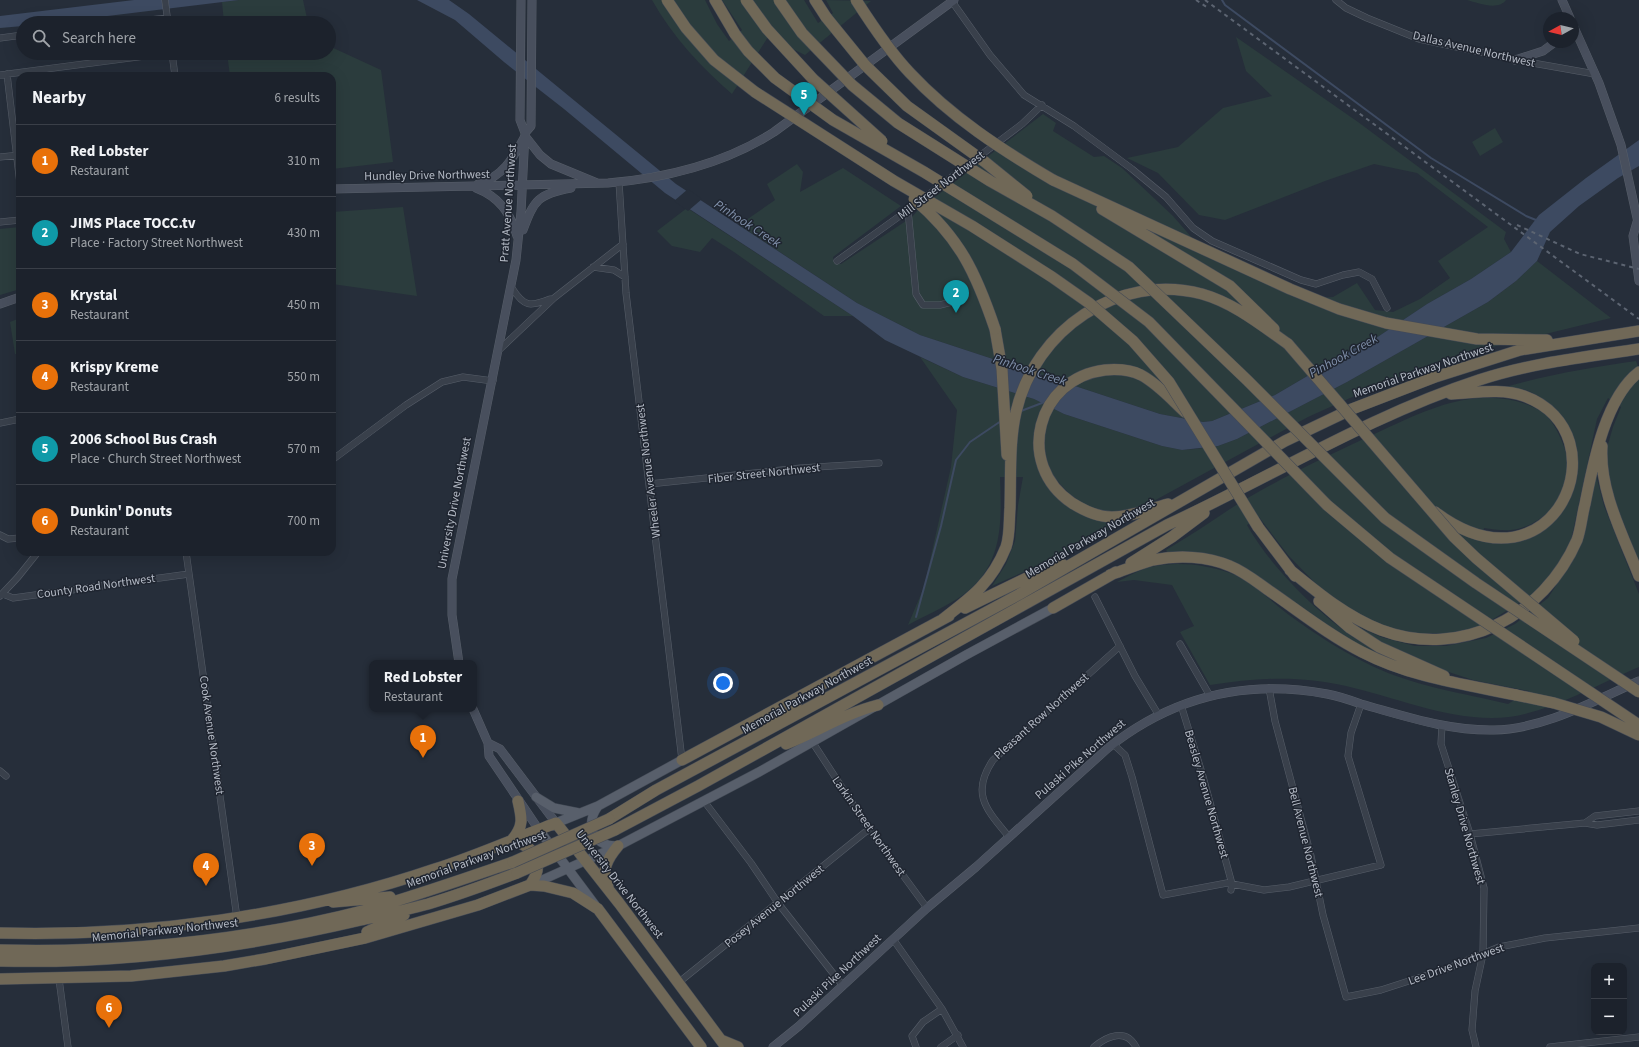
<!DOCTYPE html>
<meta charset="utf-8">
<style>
body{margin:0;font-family:"Source Sans 3",sans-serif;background:#252a34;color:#f1f3f6}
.controls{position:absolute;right:12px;bottom:12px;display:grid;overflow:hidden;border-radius:8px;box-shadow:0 4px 16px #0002}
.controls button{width:36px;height:36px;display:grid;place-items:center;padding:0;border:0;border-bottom:1px solid #3a3f48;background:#1c222c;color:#f1f3f6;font:20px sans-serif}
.compass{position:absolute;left:1543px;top:12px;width:36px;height:36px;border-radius:50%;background:#1c222c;box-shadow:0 4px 16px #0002;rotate:262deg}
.you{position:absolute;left:723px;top:683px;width:14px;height:14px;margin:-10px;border:3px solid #fff;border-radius:50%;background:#1a73e8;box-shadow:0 0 0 6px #1a73e833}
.badge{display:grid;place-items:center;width:26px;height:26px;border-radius:50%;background:#94b1ed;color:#fff;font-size:13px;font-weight:700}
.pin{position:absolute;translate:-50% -33px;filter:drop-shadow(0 1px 2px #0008)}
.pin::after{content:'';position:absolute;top:21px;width:14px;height:12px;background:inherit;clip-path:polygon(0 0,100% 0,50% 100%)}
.popup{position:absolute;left:369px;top:660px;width:108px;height:52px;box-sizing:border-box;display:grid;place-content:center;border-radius:8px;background:#1c222c;filter:drop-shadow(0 1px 3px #0005);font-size:13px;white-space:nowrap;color:#a0a4a9}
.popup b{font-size:15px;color:#f1f3f6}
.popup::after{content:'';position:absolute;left:50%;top:100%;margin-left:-8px;border:8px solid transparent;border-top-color:#1c222c}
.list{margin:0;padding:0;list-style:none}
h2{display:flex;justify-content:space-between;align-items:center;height:52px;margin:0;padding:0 16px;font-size:17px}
h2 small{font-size:13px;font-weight:400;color:#a0a4a9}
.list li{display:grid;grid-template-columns:26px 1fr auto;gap:12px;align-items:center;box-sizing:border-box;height:72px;padding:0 16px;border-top:1px solid #3a3f48}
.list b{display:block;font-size:15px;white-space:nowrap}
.list p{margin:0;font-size:13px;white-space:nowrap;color:#a0a4a9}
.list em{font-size:13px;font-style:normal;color:#a0a4a9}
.icon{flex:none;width:22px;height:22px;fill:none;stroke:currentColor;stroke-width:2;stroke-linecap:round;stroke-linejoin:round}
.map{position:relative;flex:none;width:1639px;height:1047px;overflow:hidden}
.search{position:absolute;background:#1c222c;box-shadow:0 4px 16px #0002;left:16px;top:16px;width:320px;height:44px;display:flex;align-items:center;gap:10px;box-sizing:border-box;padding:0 14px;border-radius:22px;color:#a0a4a9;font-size:15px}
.panel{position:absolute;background:#1c222c;box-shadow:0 4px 16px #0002;left:16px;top:72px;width:320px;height:484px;border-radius:12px}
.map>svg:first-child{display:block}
.green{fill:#2b3c3d}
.water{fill:#3d4a61}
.pier{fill:#262e3a}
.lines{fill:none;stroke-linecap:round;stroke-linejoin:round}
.stream{stroke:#3d4a61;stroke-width:2}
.street-casing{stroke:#575e69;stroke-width:7}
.secondary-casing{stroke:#575e69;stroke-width:9}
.primary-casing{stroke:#424954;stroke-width:10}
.highway-casing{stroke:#454b56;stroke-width:12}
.street{stroke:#39404b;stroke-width:6}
.secondary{stroke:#484f5d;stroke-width:8}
.primary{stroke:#585f6b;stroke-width:9}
.highway{stroke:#706857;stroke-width:11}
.rail{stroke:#5c6471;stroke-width:2;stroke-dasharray:4 4;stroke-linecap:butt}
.highway-bridge-casing{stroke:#454b56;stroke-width:12;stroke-linecap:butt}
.highway-bridge{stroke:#706857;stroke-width:11}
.labels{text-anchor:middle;stroke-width:3;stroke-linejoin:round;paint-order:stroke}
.street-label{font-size:12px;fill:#b5bbc6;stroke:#1f2530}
.water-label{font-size:13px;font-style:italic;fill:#8090aa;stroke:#1f2530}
</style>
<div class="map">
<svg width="1639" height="1047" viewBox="0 0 1639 1047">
<rect width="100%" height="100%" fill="#262e3a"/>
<!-- green -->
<path class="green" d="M239,0H303L308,23H224L222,2Z
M652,0H705L717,24L729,41L742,30L722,0H804L818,23L833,13L826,0L871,1L805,55L768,37L732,94C701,67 672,36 652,0Z
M1467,0H1506C1498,11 1478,3 1467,0Z
M1236,37L1358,122L1506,232L1504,239L1511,252L1471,279L1427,304L1370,342L1355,348L1275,395L1212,421L1203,422L1160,414L920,335L857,303L739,225L775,200L767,184L797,164L803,172L800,192L843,168L901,206L833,257L834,263L841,264L912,217L918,210L1043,114L1056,123L1053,131L1094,157L1104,156L1122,168L1173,216L1207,255L1299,299L1333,297L1357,283L1375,310L1393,312L1420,299L1450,278L1438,261L1488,227L1417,173L1374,164L1325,181L1225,220L1199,215L1158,173L1127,158L1178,147L1223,108L1272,96L1246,71Z
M329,46L381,70L393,162L332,169V76H230L227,53H329Z
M1495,128L1503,142L1480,156L1472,142Z
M403,207L417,296L332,284V212Z
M687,208L853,316H824L734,252L712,238L700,252L672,246L657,231Z
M20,227V289L0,295V229Z
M1537,261L1611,318L1447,358L1381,384L1308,417L1150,503C1107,518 1085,514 1055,478L1046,484C1064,508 1090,522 1120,523L1073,550L992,586L1006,564L1015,541L1018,505L1023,477H1000C1002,526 1003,570 957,599C941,609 924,616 908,625L924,587L951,467L957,410L920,357L963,377L1034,399L1064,414L1162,446L1182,450L1195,449L1218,446L1237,439L1347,382L1488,302L1516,281Z
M20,318V354H15L10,322Z
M1636,361L1639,369V561L1611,492L1606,451L1613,427L1621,407L1608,398L1597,419L1571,540L1554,574L1536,593L1475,630L1456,634L1408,633L1366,620L1321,589L1288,555L1259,517L1247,525C1271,568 1321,617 1362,643C1377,653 1393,660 1408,668L1359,647L1253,574L1169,554L1166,550C1188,537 1209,523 1230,509C1277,479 1331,454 1383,430C1413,416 1448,399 1483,398C1502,397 1524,401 1541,411C1550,417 1556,428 1560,437C1565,448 1568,458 1568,469C1568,499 1540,527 1511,530C1502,531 1492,529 1484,528L1481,541C1553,559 1606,473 1560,415C1551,405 1539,395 1526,390C1519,388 1512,388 1505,387C1548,375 1592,367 1636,361Z
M1596,475L1604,506L1639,594V667C1601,683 1549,712 1509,717C1454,723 1399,698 1346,686C1298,675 1258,678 1210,685L1180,632L1194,626L1172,585L1134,580L1117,582C1127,577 1139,570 1150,567C1176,561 1205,564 1230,573C1251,581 1272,602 1289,615C1315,634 1343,652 1372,666C1414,686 1462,693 1508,704L1529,691L1473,680L1391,653L1354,625L1381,637L1415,646H1446L1486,638L1515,624L1548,598L1577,553Z"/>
<!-- water -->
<path class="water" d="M134,0H239L50,23H23V26L0,28V16Z
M417,0H449L469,14L676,184L857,303L920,335L1160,414L1203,422L1212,421L1275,395L1355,348L1370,342L1427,304L1471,279L1511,252L1539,215L1586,178L1639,140V166L1618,178L1579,206L1550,232L1537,261L1516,281L1488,302L1347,382L1237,439L1218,446L1182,450L1162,446L1064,414L1034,399L963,377L885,340L853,316L665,193L564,109L504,62L455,20Z"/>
<!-- pier -->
<path class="pier" d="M688,189L702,199L688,211L674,201Z"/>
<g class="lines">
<!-- stream -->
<path class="stream" d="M1222,0L1225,5L1431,158L1526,216L1536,220
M1021,411L1042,403
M916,617L941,526L956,460L970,442L1001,421"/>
<!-- street casing -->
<g class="street-casing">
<path id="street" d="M165,0L168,23
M951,0L990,55L1024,95L1074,126L1132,169L1166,197L1193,228L1212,241L1301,280L1316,284L1343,275L1359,272L1372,279L1387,308
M1336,0L1346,8L1367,18L1419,39L1527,62L1595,74
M122,23L167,18
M0,38L23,35
M172,53L175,76
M7,74L20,184
M0,75L168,53
M0,157L20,155
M619,182L626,293L682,760
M908,210L916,294L923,305H940L956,301
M0,222L20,220
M837,261L908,210L1022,124L1042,105
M593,267L614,270L625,277
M512,288C524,307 530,307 550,299
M499,350L554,298L623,244
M0,423L20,419
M332,460L406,405L442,382L463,377L493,381
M649,484L801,468L879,463
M0,535L8,539L20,538
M186,552L237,918
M3,594L13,598L189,574
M0,596L18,577L38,552
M1095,597L1135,676L1158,714
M1180,644L1210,696
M1269,688L1275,721L1311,856L1323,915L1346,997L1381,990L1446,969L1499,947L1545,938L1639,928
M1181,705L1202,773L1232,884L1231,890
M1442,725L1441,744L1470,834L1484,888L1483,954L1475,991L1472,1030L1476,1047
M813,743L869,829L927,908
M1113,744L1125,755L1132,777L1163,895L1227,883L1264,890L1289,887L1381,865L1348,756L1351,733L1361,704
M0,771L6,776
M704,801L751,863L778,903L843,986
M1585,823L1597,825L1639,820
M1470,834L1585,823L1595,816L1639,811
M1009,837C987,810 970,794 993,760L1120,646
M893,939L942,1009L963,1047
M59,979L68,1047
M678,983L869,829
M916,1047L912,1036L923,1022L942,1009
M941,1047L958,1035
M1094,1047C1107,1036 1126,1028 1136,1047
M1550,1047L1639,1037"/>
</g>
<!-- secondary casing -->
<g class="secondary-casing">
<path id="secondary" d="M521,0L520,120L525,133
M1562,0L1570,18
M1573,25L1599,83L1621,145L1639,227
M1515,60L1543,51L1555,42
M478,184C504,176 513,158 525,136L540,155L551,164L597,183
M476,188C499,197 510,212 517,236
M332,189L608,183C666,178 724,164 774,132L954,0
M1637,222L1633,236L1639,281
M523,230C534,200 538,194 571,188
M0,304L20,297
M459,663L452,615V579L516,260L521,212L525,133L531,126L532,0
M473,709L488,743L489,756L539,830
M488,743L500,749L556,823
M773,1047L799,1026L927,908L976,867L1108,748C1172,697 1246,679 1327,694C1338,696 1350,700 1361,704C1405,716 1448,731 1494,730C1545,729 1593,701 1639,681"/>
</g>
<!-- primary casing -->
<g class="primary-casing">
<path id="primary" d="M536,797L554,808L579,813
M598,806C585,824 592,846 616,846
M556,823L598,806L682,760
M539,830L595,905
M531,885L618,846L759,772L966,655L1053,608"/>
</g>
<!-- highway casing -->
<g class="highway-casing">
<path id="highway" d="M715,0L735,34
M815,0L826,17
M1053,180L1290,289L1339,309L1386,323L1477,339L1547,340
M1102,209L1230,286L1274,329
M995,329L1002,369L1007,455
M1602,446C1599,491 1623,535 1639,576
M1168,504C1149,509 1131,517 1112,517C1098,517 1083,510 1072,503C1014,464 1037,378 1105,370C1117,369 1131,370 1141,375C1158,384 1172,400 1185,412
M1435,512C1555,602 1625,433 1524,396C1501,388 1475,393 1451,394
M1258,527L1295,576
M1131,563L1172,537L1204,513
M1290,570C1318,593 1347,617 1381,630C1461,660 1544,616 1577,540C1581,529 1582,515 1585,504C1593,464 1605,398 1639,372
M1110,575C1124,570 1139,564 1153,560C1178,555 1207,556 1230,566C1245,572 1258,583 1271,592C1300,612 1330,636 1362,652C1410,677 1463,684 1516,695
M1319,601L1350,628L1379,647L1444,676
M965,608L1045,569L1062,564
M1053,608L1116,572
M943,619C972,597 992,582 1006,547C1010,536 1009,520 1010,508C1011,477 1009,442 1016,412C1035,330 1118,272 1202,294C1234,303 1261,325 1288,344
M768,725L796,704
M786,744C816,732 846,713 878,705
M682,760L949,616
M609,819L656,790L1018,595L1285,441L1352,409L1435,377L1520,350L1639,331
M615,830L698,786L1167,525C1271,477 1369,416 1479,380C1530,363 1586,357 1639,349
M512,840C524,826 522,818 518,801
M512,841C536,846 545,865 530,885
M608,887C601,870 607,859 618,846
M333,902L390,897
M367,932L404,915
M0,933C145,937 297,916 435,869C476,856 516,838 556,823L619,903L726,1047
M0,950C123,953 246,941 366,910C415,896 464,879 513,862
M0,961C122,964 242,948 361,920C383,915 406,910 428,904C458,895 488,884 517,873
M0,979L131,976L224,966L265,959L365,938L478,905L530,885L544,886L573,893L598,909L701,1047
M721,1040L738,1047"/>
</g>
<!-- street -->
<use href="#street" class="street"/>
<!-- secondary -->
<use href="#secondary" class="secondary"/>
<!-- primary -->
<use href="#primary" class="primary"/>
<!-- highway -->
<use href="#highway" class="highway"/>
<!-- rail -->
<path class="rail" d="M1196,0L1208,8
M1205,0L1639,319
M1517,225L1580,254L1639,269"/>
<!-- highway-bridge casing -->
<g class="highway-bridge-casing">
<path id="highway-bridge" d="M667,0L686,28L714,60L755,92L894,181L972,226L1052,277L1089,303L1133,341L1169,382L1258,527
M746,0L767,29L813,79L882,141
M779,0L802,33L852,85L898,123L990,181L1052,216L1129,267L1247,380L1385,518L1476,583L1639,692
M856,0C872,25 890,52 910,73C951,117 1002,150 1053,180
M826,17L865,65L907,106L985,162L1027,196
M735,34L748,51L775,78L833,120L924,172L1073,264L1149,322L1327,505L1390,558L1639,725
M914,199C960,238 976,273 995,329
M1288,344L1454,537L1476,558L1574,641
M1516,695L1554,703L1601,717L1639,735
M513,862L609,819
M517,873L615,830"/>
</g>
<!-- highway-bridge -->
<use href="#highway-bridge" class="highway-bridge"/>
</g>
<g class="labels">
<!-- street labels -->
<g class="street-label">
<text transform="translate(1474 49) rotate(13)" y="4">Dallas Avenue Northwest</text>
<text transform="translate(427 175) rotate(-1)" y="4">Hundley Drive Northwest</text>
<text transform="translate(941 185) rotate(-37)" y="4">Mill Street Northwest</text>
<text transform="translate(508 203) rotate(-86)" y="4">Pratt Avenue Northwest</text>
<text transform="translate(1423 370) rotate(-19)" y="4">Memorial Parkway Northwest</text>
<text transform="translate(648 471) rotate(-97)" y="4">Wheeler Avenue Northwest</text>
<text transform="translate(764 473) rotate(-6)" y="4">Fiber Street Northwest</text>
<text transform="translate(454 503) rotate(-79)" y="4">University Drive Northwest</text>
<text transform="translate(1090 538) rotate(-30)" y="4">Memorial Parkway Northwest</text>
<text transform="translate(96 586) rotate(-8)" y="4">County Road Northwest</text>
<text transform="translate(807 695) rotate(-29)" y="4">Memorial Parkway Northwest</text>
<text transform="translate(1041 716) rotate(-42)" y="4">Pleasant Row Northwest</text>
<text transform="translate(212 735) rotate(82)" y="4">Cook Avenue Northwest</text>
<text transform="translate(1080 759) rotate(-41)" y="4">Pulaski Pike Northwest</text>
<text transform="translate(1207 794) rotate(74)" y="4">Beasley Avenue Northwest</text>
<text transform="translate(869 826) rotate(55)" y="4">Larkin Street Northwest</text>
<text transform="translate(1465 826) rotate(74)" y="4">Stanley Drive Northwest</text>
<text transform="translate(1306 842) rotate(76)" y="4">Bell Avenue Northwest</text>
<text transform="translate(476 859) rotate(-20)" y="4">Memorial Parkway Northwest</text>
<text transform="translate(620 884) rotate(52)" y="4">University Drive Northwest</text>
<text transform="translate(774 906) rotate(-39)" y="4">Posey Avenue Northwest</text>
<text transform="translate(165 930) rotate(-6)" y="4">Memorial Parkway Northwest</text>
<text transform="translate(1456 964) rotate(-20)" y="4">Lee Drive Northwest</text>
<text transform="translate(837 975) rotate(-43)" y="4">Pulaski Pike Northwest</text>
</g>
<!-- water labels -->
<g class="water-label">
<text transform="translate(748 223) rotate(33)" y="5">Pinhook Creek</text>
<text transform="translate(1343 355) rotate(-29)" y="5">Pinhook Creek</text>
<text transform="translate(1030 369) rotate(18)" y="5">Pinhook Creek</text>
</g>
</g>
</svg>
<div class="controls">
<button>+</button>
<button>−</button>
</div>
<svg class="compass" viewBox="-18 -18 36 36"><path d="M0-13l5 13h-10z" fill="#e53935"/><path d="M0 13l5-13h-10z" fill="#a0a4a9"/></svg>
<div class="you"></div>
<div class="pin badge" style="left:423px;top:758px;background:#e8710a">1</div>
<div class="popup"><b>Red Lobster</b>Restaurant</div>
<div class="pin badge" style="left:956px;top:313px;background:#0f9aa8">2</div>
<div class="pin badge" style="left:312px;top:866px;background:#e8710a">3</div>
<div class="pin badge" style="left:206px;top:886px;background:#e8710a">4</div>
<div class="pin badge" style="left:804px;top:115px;background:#0f9aa8">5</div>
<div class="pin badge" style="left:109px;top:1028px;background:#e8710a">6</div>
<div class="search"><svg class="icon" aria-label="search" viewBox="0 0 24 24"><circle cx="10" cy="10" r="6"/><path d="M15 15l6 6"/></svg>Search here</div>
<section class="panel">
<h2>Nearby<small>6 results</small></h2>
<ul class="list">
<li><span class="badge" style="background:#e8710a">1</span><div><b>Red Lobster</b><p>Restaurant</p></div><em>310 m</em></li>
<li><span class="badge" style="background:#0f9aa8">2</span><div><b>JIMS Place TOCC.tv</b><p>Place · Factory Street Northwest</p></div><em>430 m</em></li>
<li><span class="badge" style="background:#e8710a">3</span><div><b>Krystal</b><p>Restaurant</p></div><em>450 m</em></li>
<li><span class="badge" style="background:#e8710a">4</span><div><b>Krispy Kreme</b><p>Restaurant</p></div><em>550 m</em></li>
<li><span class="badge" style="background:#0f9aa8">5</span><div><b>2006 School Bus Crash</b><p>Place · Church Street Northwest</p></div><em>570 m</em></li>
<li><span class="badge" style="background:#e8710a">6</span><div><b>Dunkin' Donuts</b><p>Restaurant</p></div><em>700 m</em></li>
</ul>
</section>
</div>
